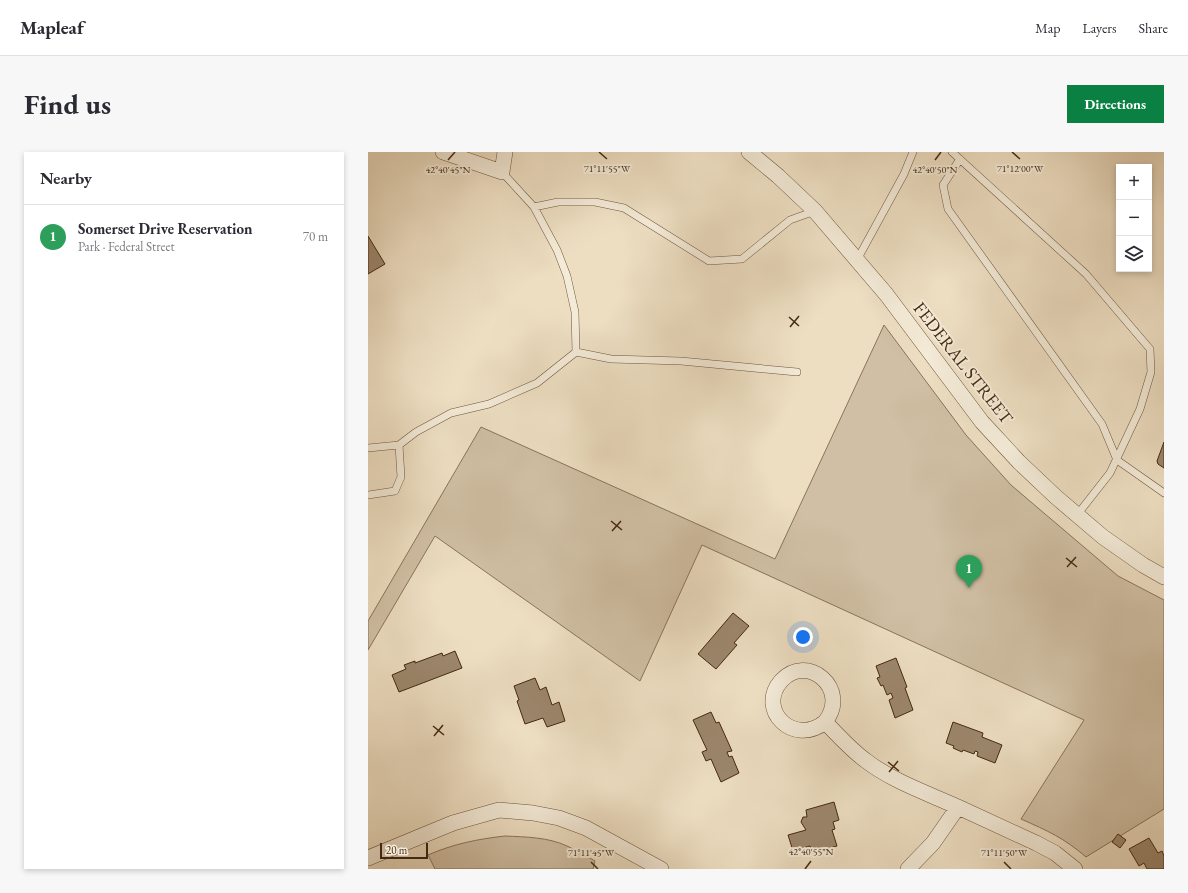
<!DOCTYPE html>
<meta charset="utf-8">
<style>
body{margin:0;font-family:"EB Garamond",serif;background:#f7f7f7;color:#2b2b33}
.controls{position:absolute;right:12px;top:12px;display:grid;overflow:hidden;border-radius:0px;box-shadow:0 2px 6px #0003}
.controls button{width:36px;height:36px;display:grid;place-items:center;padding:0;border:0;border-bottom:1px solid #e1e1e2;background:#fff;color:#2b2b33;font:20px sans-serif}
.scale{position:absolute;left:12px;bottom:10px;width:48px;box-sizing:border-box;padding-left:4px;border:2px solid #452811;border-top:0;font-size:11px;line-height:14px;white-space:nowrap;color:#452811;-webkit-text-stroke:3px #f3ead7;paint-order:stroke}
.you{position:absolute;left:435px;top:485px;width:14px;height:14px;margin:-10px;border:3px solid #fff;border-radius:50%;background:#1a73e8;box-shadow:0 0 0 6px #1a73e833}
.badge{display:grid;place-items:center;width:26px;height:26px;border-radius:50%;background:#0b8043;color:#fff;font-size:13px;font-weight:700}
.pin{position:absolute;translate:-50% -33px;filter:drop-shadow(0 1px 2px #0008)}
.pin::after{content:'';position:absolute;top:21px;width:14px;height:12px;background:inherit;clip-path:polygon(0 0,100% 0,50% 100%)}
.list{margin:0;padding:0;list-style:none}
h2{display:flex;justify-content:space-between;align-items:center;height:52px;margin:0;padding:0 16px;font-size:17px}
h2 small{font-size:13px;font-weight:400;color:#7c7c81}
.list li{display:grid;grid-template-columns:26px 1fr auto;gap:12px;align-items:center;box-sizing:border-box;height:64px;padding:0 16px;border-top:1px solid #e1e1e2}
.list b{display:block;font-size:15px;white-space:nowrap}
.list p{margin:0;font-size:13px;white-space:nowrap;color:#7c7c81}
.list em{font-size:13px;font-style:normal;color:#7c7c81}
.icon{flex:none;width:22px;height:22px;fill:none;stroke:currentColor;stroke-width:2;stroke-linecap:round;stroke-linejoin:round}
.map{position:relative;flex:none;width:796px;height:717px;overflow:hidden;border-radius:0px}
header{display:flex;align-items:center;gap:24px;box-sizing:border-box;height:56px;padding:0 20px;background:#fff;border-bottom:1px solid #e1e1e2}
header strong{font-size:19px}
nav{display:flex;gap:22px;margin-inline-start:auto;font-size:14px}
.intro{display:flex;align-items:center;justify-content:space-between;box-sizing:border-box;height:96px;padding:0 24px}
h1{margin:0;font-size:28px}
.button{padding:10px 18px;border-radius:0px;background:#0b8043;color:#fff;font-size:14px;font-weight:700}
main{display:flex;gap:24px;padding:0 24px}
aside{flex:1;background:#fff;border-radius:0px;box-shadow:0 2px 6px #0003}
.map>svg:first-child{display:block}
.green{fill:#d0bfa4;stroke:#8a745a}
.building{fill:#9c876d;stroke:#452811}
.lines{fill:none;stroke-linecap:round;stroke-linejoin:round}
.service-casing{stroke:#6f563d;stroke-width:8}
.minor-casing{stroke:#6f563d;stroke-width:16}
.service{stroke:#f3ead7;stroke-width:7}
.minor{stroke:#f3ead7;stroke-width:15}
.ticks{fill:none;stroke:#452811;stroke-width:1.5}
.labels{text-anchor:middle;stroke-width:4;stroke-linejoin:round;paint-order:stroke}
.street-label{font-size:18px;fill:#452811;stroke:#f3ead7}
.ticks-label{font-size:10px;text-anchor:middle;fill:#452811;stroke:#f3ead7;stroke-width:4;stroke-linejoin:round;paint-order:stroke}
</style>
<header>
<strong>Mapleaf</strong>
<nav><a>Map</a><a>Layers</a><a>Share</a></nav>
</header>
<div class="intro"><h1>Find us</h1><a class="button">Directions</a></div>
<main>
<aside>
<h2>Nearby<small></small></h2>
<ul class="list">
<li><span class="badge" style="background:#2e9e5b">1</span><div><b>Somerset Drive Reservation</b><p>Park · Federal Street</p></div><em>70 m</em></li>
</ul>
</aside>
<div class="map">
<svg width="796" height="717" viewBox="0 0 796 717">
<rect width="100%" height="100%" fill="#eddec2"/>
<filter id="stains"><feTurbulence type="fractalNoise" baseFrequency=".005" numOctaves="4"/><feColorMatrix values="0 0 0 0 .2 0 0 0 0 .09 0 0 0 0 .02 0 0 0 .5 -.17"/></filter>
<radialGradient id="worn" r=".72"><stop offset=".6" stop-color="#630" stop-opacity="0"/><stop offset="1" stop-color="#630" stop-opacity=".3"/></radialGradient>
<!-- green -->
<path class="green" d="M516,173L598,283L643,333L750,424L796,448V657L718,705C696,686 680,679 653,667L716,568L334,393L272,529L67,384L0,498V469L113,275L407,407Z
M137,684C157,685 180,685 199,694C208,698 218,704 227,709L225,717H67L60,703C85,692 110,687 137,684Z"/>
<!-- building -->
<path class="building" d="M0,84L17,112L0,122Z
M796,290V316L790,312L789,309Z
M365,461L381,474L366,491L369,493L348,517L330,502Z
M87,499L94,516L31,540L24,523L38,517L36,513L47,509V511L74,501L75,504Z
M528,506L539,535L537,536L545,558L527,566L521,548L525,546L523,541L519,543L515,533L513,534L509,526L512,525L508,514Z
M167,526L172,538L178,535L184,553L191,550L197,569L179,575L175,566L157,572L149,549L151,548L146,534Z
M343,560L348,571L351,570L364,599L359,600L361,605L364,604L371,621L353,630L343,607L338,609L334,600L339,598L325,568Z
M585,570L615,581L614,585L634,593L627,611L609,604L610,600L607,599L606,602L595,598L594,600L585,596L586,594L578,591Z
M466,650L471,668L465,670L467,677L464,678L469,694L444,701L442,694L425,699L420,683L438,678L433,670L435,665H439L438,658Z
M750,682L758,688L752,696L744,690Z
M781,686L790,701L794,699L796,704V717H779L776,711L771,714L761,697Z"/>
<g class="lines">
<!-- service casing -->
<g class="service-casing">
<path id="service" d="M584,0L718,122L782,197L783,220L772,257L742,321L709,363
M592,7L575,33L580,57L734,272L749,308L796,341
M134,20L166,55L189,98L199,124L207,160L208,200L243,207L313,209L429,220
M166,55L190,50H227L256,56L341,109L374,107L422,68L447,59
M489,108L536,22L545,0
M0,296L31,293L48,280L83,261L121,252L169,231L208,200
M0,343L27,339L33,325L31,293"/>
</g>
<!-- minor casing -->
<g class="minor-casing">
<path id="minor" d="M75,0L134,20L137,0
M381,0L410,24L447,59L518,142L614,270L651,310L688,345L735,385L775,413L796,425
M457,570C426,595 388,558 413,529C439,500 483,537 457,570C470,583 482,597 497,608C524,629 559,641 590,655
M0,706L85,671L131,658L165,661L191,666L218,676L293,717
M540,717L565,691L590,655L668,691L687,701L707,717"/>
</g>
<!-- service -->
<use href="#service" class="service"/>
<!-- minor -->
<use href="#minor" class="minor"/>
</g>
<!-- ticks -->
<path class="ticks" d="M231,0L239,7M644,0L652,7M80,8L87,0M567,8L573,0M421,165L431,174M422,175L431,164M243,369L254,378M244,379L253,369M698,406L709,415M699,415L708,405M65,574L76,583M66,584L75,573M520,610L531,619M521,620L530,609M223,710L230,717M636,710L643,717M437,717L443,709"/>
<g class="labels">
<!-- street labels -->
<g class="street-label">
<text transform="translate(595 211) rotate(52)" y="6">FEDERAL STREET</text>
</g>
</g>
<g class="ticks-label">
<text x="239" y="20">71°11'55"W</text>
<text x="652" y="20">71°12'00"W</text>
<text x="80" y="21">42°40'45"N</text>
<text x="567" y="21">42°40'50"N</text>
<text x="443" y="703">42°40'55"N</text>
<text x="223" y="704">71°11'45"W</text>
<text x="636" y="704">71°11'50"W</text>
</g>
<rect width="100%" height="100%" filter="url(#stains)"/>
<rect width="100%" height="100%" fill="url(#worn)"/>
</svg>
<div class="controls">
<button>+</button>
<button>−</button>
<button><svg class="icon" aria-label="layers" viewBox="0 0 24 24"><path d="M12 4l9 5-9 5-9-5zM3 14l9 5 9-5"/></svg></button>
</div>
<div class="scale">20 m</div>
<div class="you"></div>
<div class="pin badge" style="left:601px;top:436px;background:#2e9e5b">1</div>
</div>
</main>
